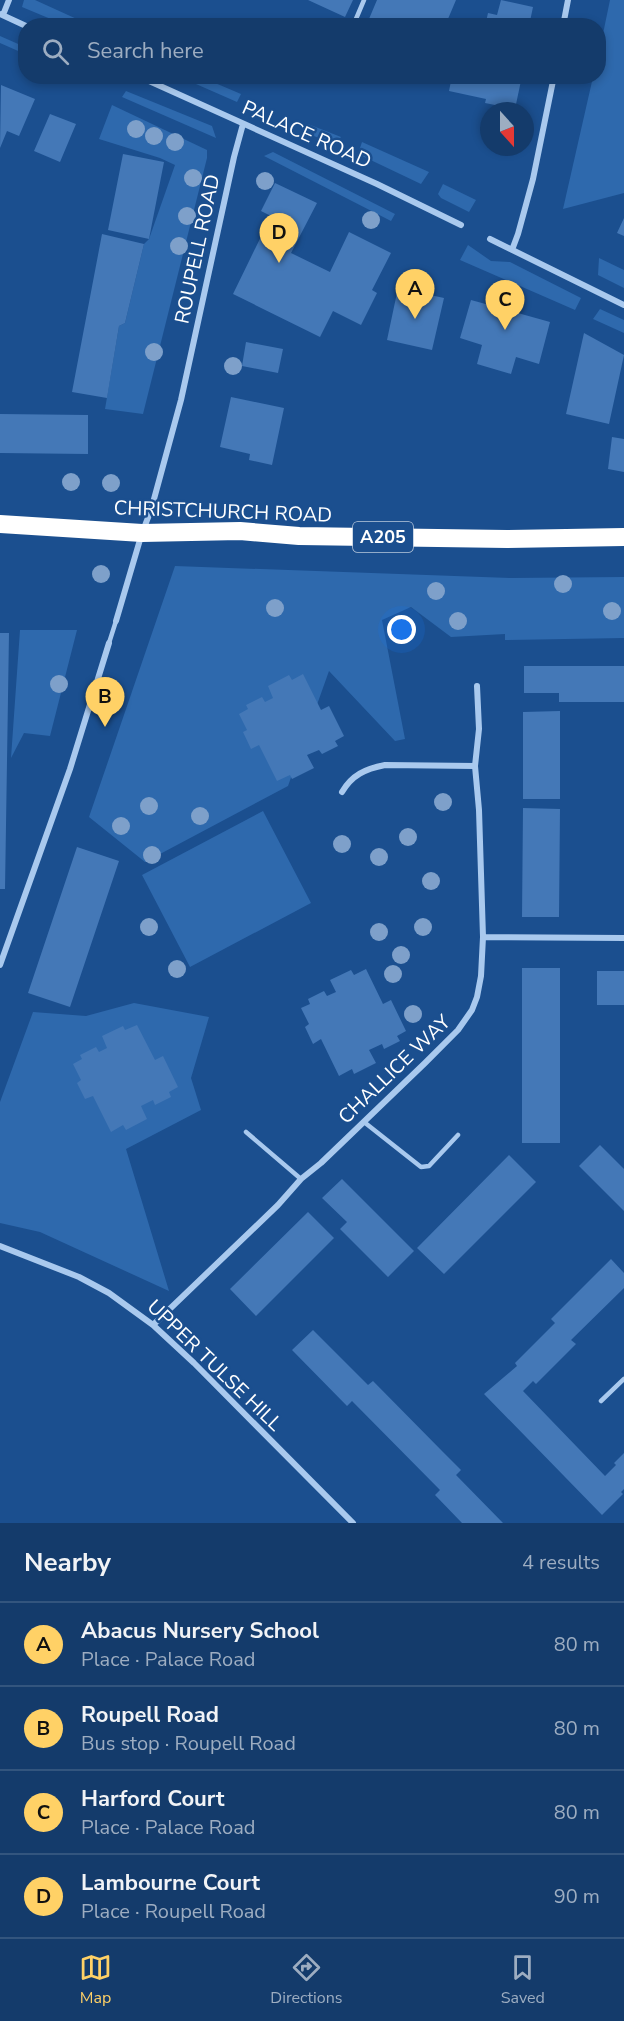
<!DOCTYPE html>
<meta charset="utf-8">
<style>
body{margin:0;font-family:"Nunito Sans",sans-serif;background:#1d4271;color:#f1f3f6}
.compass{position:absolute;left:480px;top:102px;width:54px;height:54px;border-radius:50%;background:#143b6b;box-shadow:0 3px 9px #0003;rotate:159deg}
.you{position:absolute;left:402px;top:630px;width:21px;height:21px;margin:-15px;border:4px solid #fff;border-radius:50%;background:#1a73e8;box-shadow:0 0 0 9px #1a73e833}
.badge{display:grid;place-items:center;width:39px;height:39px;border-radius:50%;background:#ffd166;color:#111;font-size:20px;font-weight:700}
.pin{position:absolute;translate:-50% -50px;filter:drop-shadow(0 2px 3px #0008)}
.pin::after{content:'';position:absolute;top:32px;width:21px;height:18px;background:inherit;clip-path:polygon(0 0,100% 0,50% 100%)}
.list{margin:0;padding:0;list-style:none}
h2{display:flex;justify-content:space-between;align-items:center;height:78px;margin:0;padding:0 24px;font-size:26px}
h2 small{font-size:20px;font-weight:400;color:#9dadc1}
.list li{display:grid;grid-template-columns:39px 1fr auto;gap:18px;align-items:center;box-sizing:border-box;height:84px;padding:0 24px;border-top:2px solid #33557e}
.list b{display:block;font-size:22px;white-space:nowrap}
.list p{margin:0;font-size:20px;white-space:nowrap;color:#9dadc1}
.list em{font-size:20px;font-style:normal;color:#9dadc1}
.icon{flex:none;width:33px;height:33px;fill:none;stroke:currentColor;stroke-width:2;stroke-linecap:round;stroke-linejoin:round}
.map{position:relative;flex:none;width:624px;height:1523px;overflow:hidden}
.search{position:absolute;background:#143b6b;box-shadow:0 3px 9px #0003;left:18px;right:18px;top:18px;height:66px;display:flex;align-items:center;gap:15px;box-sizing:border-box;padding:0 21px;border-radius:24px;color:#9dadc1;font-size:22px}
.sheet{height:414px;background:#143b6b}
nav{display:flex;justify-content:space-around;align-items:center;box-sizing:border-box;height:84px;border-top:2px solid #33557e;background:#143b6b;font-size:16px;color:#9dadc1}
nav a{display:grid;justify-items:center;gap:3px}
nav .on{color:#ffd166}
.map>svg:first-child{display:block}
.green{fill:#2e69ad}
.building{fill:#4478b7}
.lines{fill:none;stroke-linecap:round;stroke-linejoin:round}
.lane{stroke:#a9c9ee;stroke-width:4.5}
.street{stroke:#a9c9ee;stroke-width:6}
.highway{stroke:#fff;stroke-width:18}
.tree{fill:#7ea0ca}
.labels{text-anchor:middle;stroke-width:5;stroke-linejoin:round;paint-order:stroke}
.shield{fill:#1b4f8f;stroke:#bbcadd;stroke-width:1.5}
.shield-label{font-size:18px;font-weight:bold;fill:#fff}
.street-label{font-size:20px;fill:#fff;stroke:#1b4f8f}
</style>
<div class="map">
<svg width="624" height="1523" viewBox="0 0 624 1523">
<rect width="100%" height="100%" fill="#1b4f8f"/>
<!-- green -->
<path class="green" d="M24,0H35L90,25H65L22,7Z
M610,0H624V193L563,209L593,77L598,76L599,53Z
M0,36L25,47V54L0,43Z
M180,77H201L241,94L237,102Z
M126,91L212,126L216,138L122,97Z
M112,105L207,150V158L143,414L105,409L119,326L125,323L144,244L149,239L175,165L160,158L99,139Z
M308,124L341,137L335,145L307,133Z
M362,142L429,172L421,184L358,154Z
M273,152L395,214L391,221L264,156Z
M443,184L476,200L469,212L441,198L438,194Z
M468,245L491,261L510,262L581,298L575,310L460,260Z
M599,258L624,270V288L598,275Z
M600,309L624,320V333L593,319Z
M175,566L511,578L624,577V638L505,640V634L451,637L411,607L382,620L405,739L395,741L329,671L288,786L145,862L89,817Z
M20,630H77L50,736L24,733L11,758Z
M263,811L311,903L190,967L142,875Z
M134,1003L209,1017L191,1078L201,1110L126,1149L169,1291L40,1232L0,1223V1102L33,1012L86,1016Z"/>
<!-- building -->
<path class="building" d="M308,0H353L345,17Z
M377,0H456L445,26H366Z
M501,0L533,7L529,26H485L488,13L497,15Z
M452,76H522L515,109L485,103L486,99L449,91Z
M1,85L35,99L19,136L7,131L0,148Z
M50,114L76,124L60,162L34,151Z
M123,154L164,162L149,239L108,230Z
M275,183L317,203L291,253L330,272L349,232L391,253L372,290L377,293L361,325L333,311L320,337L233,294L271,216L261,211Z
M624,218V236L617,233Z
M102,234L144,244L125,323L119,326L107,398L72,392Z
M398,288L444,298L432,350L387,340Z
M471,300L550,322L539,364L516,357L511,374L477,364L482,345L460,338Z
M584,333L624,355L609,424L566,414Z
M246,342L283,349L278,373L242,366Z
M231,397L284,408L272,465L249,460L250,454L220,447Z
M0,414L88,415V454L0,453Z
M612,437L624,439V472L608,469Z
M0,633H9L5,889H0Z
M524,666H624V702H559V693H524Z
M303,674L321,710L329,706L344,736L335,741L338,746L322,754L319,750L307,755L314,768L292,779L290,775L277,781L259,745L251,749L243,732L247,730L239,714L248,709L246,705L262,697L265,702L273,698L268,686L289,675L292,680Z
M560,711V799H523V712Z
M523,808L560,809L559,917H522Z
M77,847L119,861L70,1007L28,993Z
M522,968H560V1143H522Z
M366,969L383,1004L391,1000L406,1031L397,1036L400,1041L384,1049L382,1044L369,1050L376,1063L354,1074L352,1069L339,1076L321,1039L313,1044L305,1027L309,1024L301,1008L310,1004L308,999L324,991L327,996L336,992L330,980L351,970L354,975Z
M597,971H624V1005H597Z
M137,1025L155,1060L163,1056L178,1087L169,1092L171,1097L155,1105L153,1100L141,1106L147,1119L126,1130L123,1125L111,1132L93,1096L85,1099L77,1083L81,1080L73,1064L82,1059L80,1055L96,1047L99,1052L107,1048L102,1036L123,1026L125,1030Z
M600,1145L624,1169V1211L579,1166Z
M509,1155L536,1182L444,1274L417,1248Z
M342,1179L414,1251L388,1277L340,1229L347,1222L322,1198Z
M308,1212L334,1238L256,1316L230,1289Z
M611,1259L624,1273V1288L571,1340L576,1344L536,1384L533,1381L523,1391L605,1476L616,1465L614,1463L624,1453V1489L621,1492L623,1494L602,1515L484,1394L517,1366L515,1363L555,1323L551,1319Z
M313,1330L368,1385L373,1381L443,1452L461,1470L456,1475L503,1523H462L435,1495L440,1490L352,1401L347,1406L292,1350Z"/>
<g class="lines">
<!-- lane -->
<path class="lane" d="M353,26L364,0
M109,643L116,621
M364,1122L421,1167L429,1166L458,1135
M246,1132L301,1179
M601,1401L624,1379"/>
<!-- street -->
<path class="street" d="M0,14L26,26
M3,15L9,0
M563,26L568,0
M138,76L377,184L461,225
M490,239L624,305
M512,250L518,234L533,179L554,76
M116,621L142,533L151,510L181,400L234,157L243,124
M342,792C352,775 365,769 385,765L475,766
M483,937L624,938
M0,965L70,769L109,643
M0,1246L79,1277L109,1293L153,1325L194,1363L353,1523
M153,1325L278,1205L301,1179L321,1163L425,1063L458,1030L472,1010L477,997L481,976L483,937L479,810L475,766L479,729L477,686"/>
<!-- highway -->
<path class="highway" d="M0,524L142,533L240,531L299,536L507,539L624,537"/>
</g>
<!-- trees -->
<g class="tree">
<circle cx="136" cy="129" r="9"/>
<circle cx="154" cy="136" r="9"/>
<circle cx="175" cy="142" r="9"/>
<circle cx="193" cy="178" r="9"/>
<circle cx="265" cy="181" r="9"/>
<circle cx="187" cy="216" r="9"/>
<circle cx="371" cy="220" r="9"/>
<circle cx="179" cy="246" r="9"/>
<circle cx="154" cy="352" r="9"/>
<circle cx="233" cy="366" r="9"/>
<circle cx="71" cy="482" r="9"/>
<circle cx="111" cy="483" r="9"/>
<circle cx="101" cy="574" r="9"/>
<circle cx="563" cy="584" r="9"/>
<circle cx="436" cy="591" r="9"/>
<circle cx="275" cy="608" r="9"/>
<circle cx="612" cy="611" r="9"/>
<circle cx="458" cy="621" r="9"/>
<circle cx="59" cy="684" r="9"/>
<circle cx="443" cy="802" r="9"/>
<circle cx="149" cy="806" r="9"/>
<circle cx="200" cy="816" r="9"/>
<circle cx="121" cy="826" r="9"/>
<circle cx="408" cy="837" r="9"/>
<circle cx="342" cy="844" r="9"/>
<circle cx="152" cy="855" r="9"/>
<circle cx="379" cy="857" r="9"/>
<circle cx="431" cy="881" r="9"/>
<circle cx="149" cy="927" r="9"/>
<circle cx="423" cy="927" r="9"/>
<circle cx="379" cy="932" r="9"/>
<circle cx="401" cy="955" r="9"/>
<circle cx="177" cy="969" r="9"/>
<circle cx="393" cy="974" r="9"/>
<circle cx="413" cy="1014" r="9"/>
</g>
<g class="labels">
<!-- shield labels -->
<rect class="shield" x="353" y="522" width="60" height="30" rx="4.5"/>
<g class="shield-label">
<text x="383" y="543">A205</text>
</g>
<!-- street labels -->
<g class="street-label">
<text transform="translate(307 134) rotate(24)" y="7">PALACE ROAD</text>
<text transform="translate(197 249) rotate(-78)" y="7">ROUPELL ROAD</text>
<text transform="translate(223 511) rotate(2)" y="7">CHRISTCHURCH ROAD</text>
<text transform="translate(394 1069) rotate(-44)" y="7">CHALLICE WAY</text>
<text transform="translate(215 1365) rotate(44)" y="7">UPPER TULSE HILL</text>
</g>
</g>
</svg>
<svg class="compass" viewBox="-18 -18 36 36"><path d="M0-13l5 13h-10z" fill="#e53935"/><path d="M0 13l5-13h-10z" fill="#9dadc1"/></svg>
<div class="you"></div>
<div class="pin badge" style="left:415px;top:319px">A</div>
<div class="pin badge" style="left:105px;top:727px">B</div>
<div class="pin badge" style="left:505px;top:330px">C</div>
<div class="pin badge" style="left:279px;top:263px">D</div>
<div class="search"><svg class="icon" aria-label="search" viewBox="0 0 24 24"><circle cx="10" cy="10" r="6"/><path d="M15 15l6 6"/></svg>Search here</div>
</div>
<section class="sheet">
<h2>Nearby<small>4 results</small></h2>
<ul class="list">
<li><span class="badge">A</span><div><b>Abacus Nursery School</b><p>Place · Palace Road</p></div><em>80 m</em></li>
<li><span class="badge">B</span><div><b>Roupell Road</b><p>Bus stop · Roupell Road</p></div><em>80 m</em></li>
<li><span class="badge">C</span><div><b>Harford Court</b><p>Place · Palace Road</p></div><em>80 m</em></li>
<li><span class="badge">D</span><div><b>Lambourne Court</b><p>Place · Roupell Road</p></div><em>90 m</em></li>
</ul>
</section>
<nav>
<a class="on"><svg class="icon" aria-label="map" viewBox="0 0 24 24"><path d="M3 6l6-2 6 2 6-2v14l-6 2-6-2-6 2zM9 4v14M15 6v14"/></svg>Map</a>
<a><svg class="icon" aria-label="directions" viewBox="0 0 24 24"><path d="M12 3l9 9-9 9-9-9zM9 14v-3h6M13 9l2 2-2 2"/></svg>Directions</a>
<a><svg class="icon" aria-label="saved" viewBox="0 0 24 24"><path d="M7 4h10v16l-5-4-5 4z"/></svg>Saved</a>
</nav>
